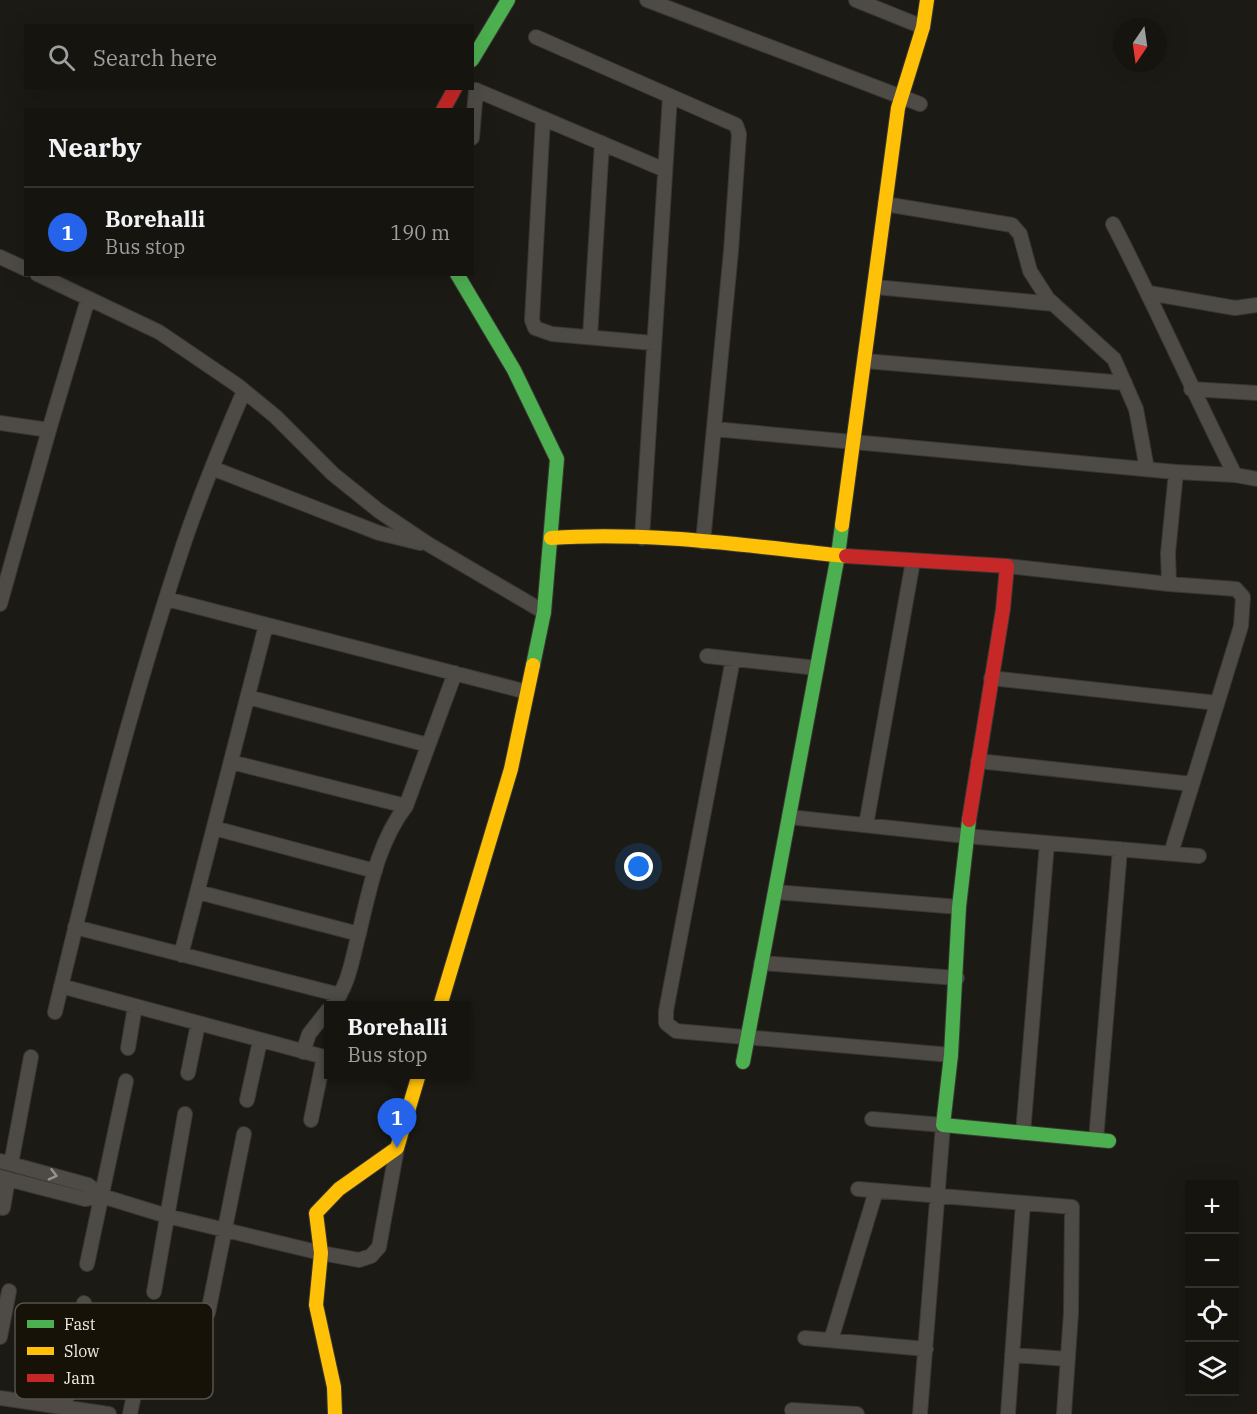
<!DOCTYPE html>
<meta charset="utf-8">
<style>
body{margin:0;font-family:"IBM Plex Serif",serif;background:#22211d;color:#f1f3f6}
.controls{position:absolute;right:18px;bottom:18px;display:grid;overflow:hidden;border-radius:0px;box-shadow:0 6px 24px #0002}
.controls button{width:54px;height:54px;display:grid;place-items:center;padding:0;border:0;border-bottom:2px solid #34332f;background:#15140f;color:#f1f3f6;font:30px sans-serif}
.compass{position:absolute;left:1113px;top:18px;width:54px;height:54px;border-radius:50%;background:#15140f;box-shadow:0 6px 24px #0002;rotate:193deg}
.you{position:absolute;left:639px;top:867px;width:21px;height:21px;margin:-15px;border:4px solid #fff;border-radius:50%;background:#1a73e8;box-shadow:0 0 0 9px #1a73e833}
.badge{display:grid;place-items:center;width:39px;height:39px;border-radius:50%;background:#2563eb;color:#fff;font-size:20px;font-weight:700}
.pin{position:absolute;translate:-50% -50px;filter:drop-shadow(0 2px 3px #0008)}
.pin::after{content:'';position:absolute;top:32px;width:21px;height:18px;background:inherit;clip-path:polygon(0 0,100% 0,50% 100%)}
.popup{position:absolute;left:324px;top:1001px;width:147px;height:78px;box-sizing:border-box;display:grid;place-content:center;border-radius:0px;background:#15140f;filter:drop-shadow(0 2px 4px #0005);font-size:20px;white-space:nowrap;color:#9d9e9e}
.popup b{font-size:22px;color:#f1f3f6}
.popup::after{content:'';position:absolute;left:50%;top:100%;margin-left:-12px;border:12px solid transparent;border-top-color:#15140f}
.list{margin:0;padding:0;list-style:none}
h2{display:flex;justify-content:space-between;align-items:center;height:78px;margin:0;padding:0 24px;font-size:26px}
h2 small{font-size:20px;font-weight:400;color:#9d9e9e}
.list li{display:grid;grid-template-columns:39px 1fr auto;gap:18px;align-items:center;box-sizing:border-box;height:90px;padding:0 24px;border-top:2px solid #34332f}
.list b{display:block;font-size:22px;white-space:nowrap}
.list p{margin:0;font-size:20px;white-space:nowrap;color:#9d9e9e}
.list em{font-size:20px;font-style:normal;color:#9d9e9e}
.icon{flex:none;width:33px;height:33px;fill:none;stroke:currentColor;stroke-width:2;stroke-linecap:round;stroke-linejoin:round}
.map{position:relative;flex:none;width:1257px;height:1414px;overflow:hidden}
.search{position:absolute;background:#15140f;box-shadow:0 6px 24px #0002;left:24px;top:24px;width:450px;height:66px;display:flex;align-items:center;gap:15px;box-sizing:border-box;padding:0 21px;border-radius:0px;color:#9d9e9e;font-size:22px}
.panel{position:absolute;background:#15140f;box-shadow:0 6px 24px #0002;left:24px;top:108px;width:450px;height:168px;border-radius:0px}
.map>svg:first-child{display:block}
.lines{fill:none;stroke-linecap:round;stroke-linejoin:round}
.street-casing{stroke:#393732;stroke-width:16}
.fast-casing{stroke:#393732;stroke-width:16}
.slow-casing{stroke:#393732;stroke-width:16}
.jam-casing{stroke:#393732;stroke-width:16}
.street{stroke:#4e4b46;stroke-width:14}
.fast{stroke:#4caf50;stroke-width:14}
.slow{stroke:#ffc107;stroke-width:14}
.jam{stroke:#c62828;stroke-width:14}
.oneway{stroke:#96938e}
.key{fill:#161208;stroke:#57534a;stroke-width:1.5}
.key-label{font-size:16px;fill:#efece5}
</style>
<div class="map">
<svg width="1257" height="1414" viewBox="0 0 1257 1414">
<rect width="100%" height="100%" fill="#1c1a14"/>
<g class="lines">
<!-- street casing -->
<g class="street-casing">
<path id="street" d="M647,0L920,104
M856,0L923,27
M536,37L736,125L739,134L731,251L703,542
M543,118L532,320L535,328L552,334L653,343
M472,138L476,90L665,170
M885,204L1012,225L1020,234L1030,271L1048,299L1114,359L1136,409L1147,469
M1113,224C1156,307 1193,392 1235,475
M0,257L26,269
M37,274L159,332L237,385L276,417L333,474L379,511L428,544L544,612
M875,287L1054,304
M1149,293L1235,308L1257,305
M590,337L602,143
M865,361L1125,383
M1191,389L1257,393
M0,423L49,430L88,299
M714,429L1176,472
M212,468L379,533L420,543
M642,538L670,96
M1007,566L1169,584L1168,553L1176,472L1235,475L1257,479
M1169,584L1236,589L1243,597L1241,626L1171,853
M167,599L527,692
M0,604L49,430
M707,656L817,668
M733,659L666,1011V1023L676,1031L951,1055
M991,678L1217,703
M248,697L428,745
M978,761L1192,784
M231,762L406,806
M789,817L966,836L1199,856
M866,825L913,561
M214,828L375,871
M198,892L359,934
M775,892L959,907
M75,927L340,995
M181,955L266,625
M761,963L957,978
M61,986L328,1058
M332,1006C348,986 351,965 357,941C369,894 376,845 406,806L455,673
M55,1012C92,857 131,703 181,552C199,497 221,444 244,391
M128,1048L135,1006
M303,1052L309,1034L328,1010
M188,1073L198,1024
M247,1100L260,1041
M872,1119L943,1125L920,1414
M311,1120L324,1057
M1023,1133L1047,843
M1096,1140L1120,849
M0,1161L88,1185L102,1196L167,1216L321,1253L359,1260L371,1256L379,1247L397,1148
M11,1164L31,1057
M0,1177L85,1199L102,1196
M858,1189L1072,1207L1071,1313L1064,1414
M3,1208L8,1179
M87,1264L126,1081
M154,1292L185,1114
M208,1313L244,1134
M0,1337L9,1291
M805,1338L926,1349
M831,1340L876,1191
M1012,1355L1068,1359
M0,1398L109,1414
M65,1406L84,1303
M792,1410L857,1414
M130,1414L149,1323
M1008,1414L1023,1203"/>
</g>
<!-- fast casing -->
<g class="fast-casing">
<path id="fast" d="M472,60L508,0
M457,274L514,370L557,459L544,612L533,665
M969,820L959,907L951,1055L943,1125L1109,1141
M743,1062L838,555L842,525"/>
</g>
<!-- slow casing -->
<g class="slow-casing">
<path id="slow" d="M842,525L898,108L923,27L927,0
M551,538C649,531 748,546 846,556
M440,1006L511,769L533,665
M335,1414L334,1387L316,1305L321,1253L316,1213L339,1189L397,1148L419,1074"/>
</g>
<!-- jam casing -->
<g class="jam-casing">
<path id="jam" d="M443,110L455,88
M846,556L1007,566L1003,609L969,820"/>
</g>
<!-- street -->
<use href="#street" class="street"/>
<!-- fast -->
<use href="#fast" class="fast"/>
<!-- slow -->
<use href="#slow" class="slow"/>
<!-- jam -->
<use href="#jam" class="jam"/>
</g>
<!-- one-way arrows -->
<defs><path id="oneway-chevron" d="M-2-3.5L2.5 0L-2 3.5" fill="none" stroke-width="1.6" stroke-linecap="round" stroke-linejoin="round" transform="scale(1.5)"/></defs>
<use class="oneway" href="#oneway-chevron" transform="translate(53 1175) rotate(15)"/>
<!-- legend -->
<rect x="15" y="1303" width="198" height="96" rx="9" class="key"/>
<rect x="27" y="1320" width="27" height="8" fill="#4caf50"/>
<rect x="27" y="1347" width="27" height="8" fill="#ffc107"/>
<rect x="27" y="1374" width="27" height="8" fill="#c62828"/>
<g class="key-label">
<text x="64" y="1330">Fast</text>
<text x="64" y="1357">Slow</text>
<text x="64" y="1384">Jam</text>
</g>
</svg>
<div class="controls">
<button>+</button>
<button>−</button>
<button><svg class="icon" aria-label="locate" viewBox="0 0 24 24"><circle cx="12" cy="12" r="6"/><path d="M12 2v4M12 18v4M2 12h4M18 12h4"/></svg></button>
<button><svg class="icon" aria-label="layers" viewBox="0 0 24 24"><path d="M12 4l9 5-9 5-9-5zM3 14l9 5 9-5"/></svg></button>
</div>
<svg class="compass" viewBox="-18 -18 36 36"><path d="M0-13l5 13h-10z" fill="#e53935"/><path d="M0 13l5-13h-10z" fill="#9d9e9e"/></svg>
<div class="you"></div>
<div class="pin badge" style="left:397px;top:1148px">1</div>
<div class="popup"><b>Borehalli</b>Bus stop</div>
<div class="search"><svg class="icon" aria-label="search" viewBox="0 0 24 24"><circle cx="10" cy="10" r="6"/><path d="M15 15l6 6"/></svg>Search here</div>
<section class="panel">
<h2>Nearby<small></small></h2>
<ul class="list">
<li><span class="badge">1</span><div><b>Borehalli</b><p>Bus stop</p></div><em>190 m</em></li>
</ul>
</section>
</div>
